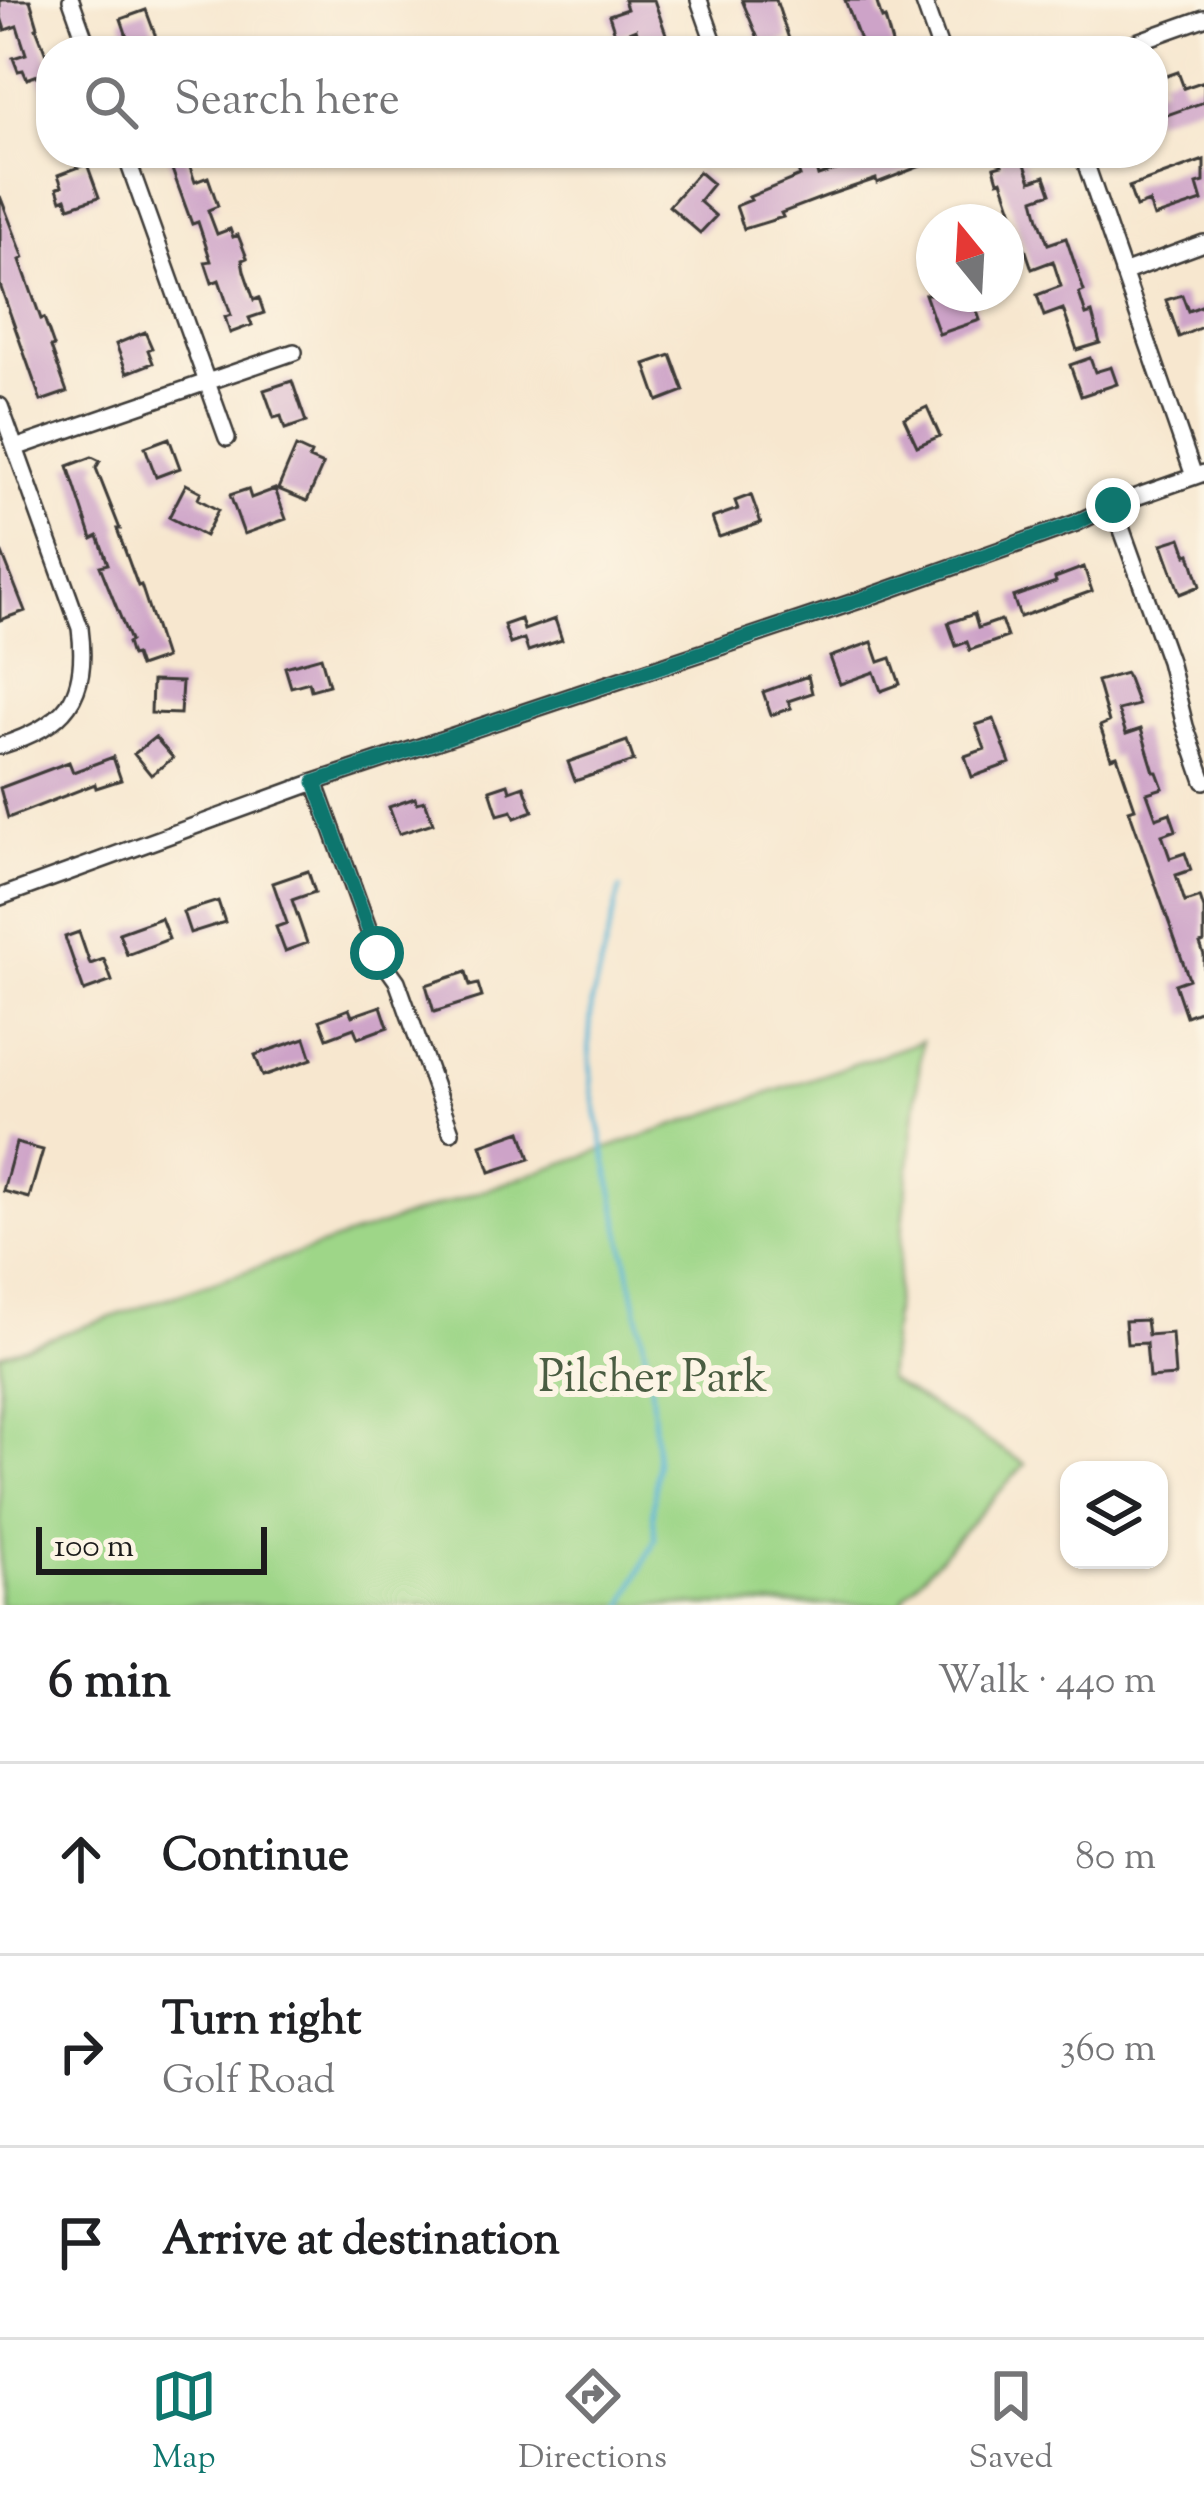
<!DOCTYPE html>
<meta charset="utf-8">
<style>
body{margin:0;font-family:"Sorts Mill Goudy",serif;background:#f2f2f2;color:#202124}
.controls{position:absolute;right:36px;bottom:36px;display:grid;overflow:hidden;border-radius:24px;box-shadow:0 3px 9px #0004}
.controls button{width:108px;height:108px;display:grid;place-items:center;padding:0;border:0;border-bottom:3px solid #e0e0e0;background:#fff;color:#202124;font:60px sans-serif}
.compass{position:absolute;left:916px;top:204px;width:108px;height:108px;border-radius:50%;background:#fff;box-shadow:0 3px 9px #0004;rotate:342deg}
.scale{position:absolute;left:36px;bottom:30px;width:231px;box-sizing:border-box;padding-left:12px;border:6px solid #1c1c1c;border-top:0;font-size:33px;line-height:42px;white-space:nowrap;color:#1c1c1c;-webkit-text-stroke:9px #fcf5e5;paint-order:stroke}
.stop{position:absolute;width:36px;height:36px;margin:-27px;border:9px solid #0f766e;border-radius:50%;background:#fff}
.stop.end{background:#0f766e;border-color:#fff;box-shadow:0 3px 12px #0008}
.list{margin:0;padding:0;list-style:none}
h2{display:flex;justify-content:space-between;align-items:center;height:156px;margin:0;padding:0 48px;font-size:51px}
h2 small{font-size:39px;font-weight:400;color:#757577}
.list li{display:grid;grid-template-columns:78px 1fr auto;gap:36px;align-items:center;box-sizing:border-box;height:192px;padding:0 48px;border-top:3px solid #e0e0e0}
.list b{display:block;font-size:45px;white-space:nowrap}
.list p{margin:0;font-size:39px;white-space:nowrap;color:#757577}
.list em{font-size:39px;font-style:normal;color:#757577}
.icon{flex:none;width:66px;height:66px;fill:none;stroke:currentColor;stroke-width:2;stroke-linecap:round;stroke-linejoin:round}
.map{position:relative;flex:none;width:1204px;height:1605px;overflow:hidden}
.search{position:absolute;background:#fff;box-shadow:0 3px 9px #0004;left:36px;right:36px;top:36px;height:132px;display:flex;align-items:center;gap:30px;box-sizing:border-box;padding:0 42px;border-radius:48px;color:#757577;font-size:45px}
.sheet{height:732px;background:#fff}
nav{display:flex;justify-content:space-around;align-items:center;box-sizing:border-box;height:168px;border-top:3px solid #e0e0e0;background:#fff;font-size:33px;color:#757577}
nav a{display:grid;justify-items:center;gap:6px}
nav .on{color:#0f766e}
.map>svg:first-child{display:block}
.green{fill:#9ed688;stroke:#5d7952;stroke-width:3}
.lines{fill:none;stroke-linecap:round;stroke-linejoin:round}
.stream{stroke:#56b4d5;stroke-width:4.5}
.building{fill:#cda3c8}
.minor-casing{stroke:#3d3a37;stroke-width:20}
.minor{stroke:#fff;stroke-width:15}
.route{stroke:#0f766e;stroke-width:15}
.labels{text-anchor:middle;stroke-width:12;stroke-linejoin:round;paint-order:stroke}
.park-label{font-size:45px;fill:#4a5d42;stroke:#fcf5e5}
</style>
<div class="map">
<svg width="1204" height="1605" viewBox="0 0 1204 1605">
<rect width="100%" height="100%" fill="#fcf5e5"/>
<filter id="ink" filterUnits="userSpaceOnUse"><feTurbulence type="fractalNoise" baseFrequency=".00833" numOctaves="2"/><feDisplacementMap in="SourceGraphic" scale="24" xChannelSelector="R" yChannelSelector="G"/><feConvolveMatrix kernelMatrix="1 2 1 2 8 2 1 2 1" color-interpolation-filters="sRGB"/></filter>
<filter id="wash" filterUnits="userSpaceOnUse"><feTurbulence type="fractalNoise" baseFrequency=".004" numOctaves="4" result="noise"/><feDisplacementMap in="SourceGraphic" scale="48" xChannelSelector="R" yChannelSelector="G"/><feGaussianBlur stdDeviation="2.7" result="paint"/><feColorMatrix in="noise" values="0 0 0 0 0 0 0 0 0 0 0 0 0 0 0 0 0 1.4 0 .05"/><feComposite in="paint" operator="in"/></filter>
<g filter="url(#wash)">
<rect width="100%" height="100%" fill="#f7e7cf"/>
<!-- green -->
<path class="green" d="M922,1041L887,1379L1025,1464L905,1595L900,1605H0V1355Z"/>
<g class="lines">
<!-- stream -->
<path class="stream" d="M620,889L592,1001L589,1043L592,1090L643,1339L651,1385L657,1464L653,1508L655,1539L624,1605"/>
</g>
<g id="blocks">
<!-- building -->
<path class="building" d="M0,0H30L38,27L36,28L51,67V105L38,75L27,79L23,70L18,71L13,58L26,54L17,26L5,30L0,14Z
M624,0H654L672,51H644L636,29L616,37L609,15L627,9Z
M742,0H776L789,39L762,48Z
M845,0H876L882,19L885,18L894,51H864Z
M146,10L157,40L149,43L152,51H132L121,19Z
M1178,72L1184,88L1204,81V102L1153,120V90L1164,86L1161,78Z
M166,153H185L195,182L208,177L218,206L208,210L217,234L230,229L233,237L238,235L247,258L242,260L244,271L254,300L259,298L264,313L249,318L252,325L230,333L225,317L231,315L219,280L212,283L205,262L211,261L198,222L192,224Z
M837,153L949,155L877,183L876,179L826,196L781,213L783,217L744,229L736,206L751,200L749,197L800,176L797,168L814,162L818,176L842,168Z
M998,153H1021L1031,181L1045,176L1051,193L1034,199L1039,219L1048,244L1066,238L1084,291L1079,293L1086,315L1092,313L1100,343L1077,350L1063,309L1044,316L1037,295L1061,286L1053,261L1032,269L1002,180L998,181L994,167L1002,165Z
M1204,160V182L1197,184L1202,201L1154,217L1149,202L1136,207L1129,187Z
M87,164L99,197L69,207L66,198L61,200L57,188L62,186L58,175Z
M699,172L713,184L699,201L716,216L700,233L669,206Z
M0,196L24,258L20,260L41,319L44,318L54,346L51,347L67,392L41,401L0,285Z
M925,294H971L980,320L939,334Z
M1182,295L1188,311L1204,305V326L1179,337L1166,300Z
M145,332L152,348L148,350L153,363L127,373L116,344Z
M671,355L684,391L658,401L645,364Z
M1090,358L1095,372L1111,367L1117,384L1081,396L1070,365Z
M292,381L306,422L285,429L281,416L274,418L264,390Z
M927,407L940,436L917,446L904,418Z
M169,438L180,468L156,477L145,447Z
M296,447L311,454L309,459L323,465L307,501L278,489Z
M92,457L100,461L96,468L120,529H117L138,586L141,585L165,658L139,667L135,655L131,656L127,643L130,641L100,566L108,564L98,536L92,539L68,466Z
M186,484L201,492L198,499L218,510L205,536L169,517Z
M248,489L251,498L275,489L286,519L244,534L230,495Z
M751,495L761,523L719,537L712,518L738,509L735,501Z
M1181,538L1187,555L1190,554L1200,586L1180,594L1162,544Z
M2,553L25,611L0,620V554Z
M1084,567L1092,591L1020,617L1013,597L1056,582L1055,578Z
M974,614L978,628L1001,620L1007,637L970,650L967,642L956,646L948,623Z
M521,619L524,630L555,619L562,640L528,651L524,639L510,644L504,625Z
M872,642L879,662L891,658L900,684L881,691L874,672L840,684L830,657Z
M321,657L329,685L311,690L309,682L291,687L285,667Z
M1126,673L1138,705L1118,710L1126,734L1141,729L1154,772H1157L1163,788L1147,793L1156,818L1170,813L1176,830L1162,835L1170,858L1185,853L1191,870L1176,875L1185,902L1200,897L1204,909V942L1200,944L1204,955V1009L1186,1016L1175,984L1189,979L1129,810L1135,808L1117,756L1111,758L1100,726L1109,722L1097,681Z
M808,676L812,693L788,701L791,708L771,715L763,692Z
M152,681L182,682L180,714L151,713Z
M994,719L1010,763L972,777L965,756L985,749L976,725Z
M155,737L173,758L151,775L134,754Z
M627,741L634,761L575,781L568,762Z
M113,757L121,780L96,788L95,784L8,818L0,788L69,762L73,772Z
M508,784L510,791L524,786L533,811L515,818L512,811L498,815L490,790Z
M415,798L417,803L425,801L433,823L399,834L389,807Z
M308,871L315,892L292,900L307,943L285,951L276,927L287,923L273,883Z
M218,901L225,922L190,933L183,912Z
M161,918L169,939L127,955L119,933Z
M79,932L90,964L104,959L112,981L84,991L65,937Z
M466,972L470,986L478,984L482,997L434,1012L426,985Z
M381,1006L388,1027L358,1038L354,1028L327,1038L320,1020L349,1009L352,1016Z
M305,1038L312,1059L263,1076L255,1055Z
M521,1131L530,1159L490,1172L481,1145Z
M16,1143L43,1150L29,1198L3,1191Z
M1146,1320L1148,1335L1172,1333L1175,1376L1149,1378L1146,1343L1127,1344L1125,1321Z"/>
</g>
</g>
<g filter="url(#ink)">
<use href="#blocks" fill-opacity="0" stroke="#3d3a37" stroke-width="3"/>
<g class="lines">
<!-- minor casing -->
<g class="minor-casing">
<path id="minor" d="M71,0L89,51
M699,0L717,51
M923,0L941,51
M1097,51L1131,44L1204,18
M125,153L227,438
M1082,153L1194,476
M1123,273L1204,243
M0,406L80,628C89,698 66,725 0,746
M15,448L294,352
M1113,505L1169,661L1185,726L1204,781
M315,782L377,953L397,981L451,1132
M0,897L315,782L863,599L1076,523L1113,505L1204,473"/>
</g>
<!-- minor -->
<use href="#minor" class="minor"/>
</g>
</g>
<g class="lines" filter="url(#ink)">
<!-- route -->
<path class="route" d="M377,953L315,782L862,599L1076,523L1113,505"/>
</g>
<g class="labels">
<!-- park labels -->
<g class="park-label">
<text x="653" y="1391">Pilcher Park</text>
</g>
</g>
</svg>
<div class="controls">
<button><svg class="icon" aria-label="layers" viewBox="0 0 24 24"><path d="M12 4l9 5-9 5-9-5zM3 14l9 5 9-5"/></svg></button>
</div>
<svg class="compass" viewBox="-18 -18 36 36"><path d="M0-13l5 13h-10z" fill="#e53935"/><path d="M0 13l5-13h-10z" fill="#757577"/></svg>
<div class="scale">100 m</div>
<div class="stop" style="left:377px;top:953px"></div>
<div class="stop end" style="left:1113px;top:505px"></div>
<div class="search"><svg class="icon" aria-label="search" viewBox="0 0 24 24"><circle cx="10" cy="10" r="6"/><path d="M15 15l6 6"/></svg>Search here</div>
</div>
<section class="sheet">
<h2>6 min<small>Walk · 440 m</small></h2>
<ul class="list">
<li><svg class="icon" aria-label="ahead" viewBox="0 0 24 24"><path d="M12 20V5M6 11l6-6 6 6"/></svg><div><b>Continue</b></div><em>80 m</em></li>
<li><svg class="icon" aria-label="right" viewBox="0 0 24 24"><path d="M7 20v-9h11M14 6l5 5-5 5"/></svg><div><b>Turn right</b><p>Golf Road</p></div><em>360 m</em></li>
<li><svg class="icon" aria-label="arrive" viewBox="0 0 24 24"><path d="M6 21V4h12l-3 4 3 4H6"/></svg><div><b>Arrive at destination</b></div></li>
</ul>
</section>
<nav>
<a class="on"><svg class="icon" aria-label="map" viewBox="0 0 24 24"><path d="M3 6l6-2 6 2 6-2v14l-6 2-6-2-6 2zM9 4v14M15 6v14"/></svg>Map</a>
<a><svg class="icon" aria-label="directions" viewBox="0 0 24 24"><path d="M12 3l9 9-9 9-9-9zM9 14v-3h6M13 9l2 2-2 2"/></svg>Directions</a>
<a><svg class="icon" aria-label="saved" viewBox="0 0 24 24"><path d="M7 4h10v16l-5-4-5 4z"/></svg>Saved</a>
</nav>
